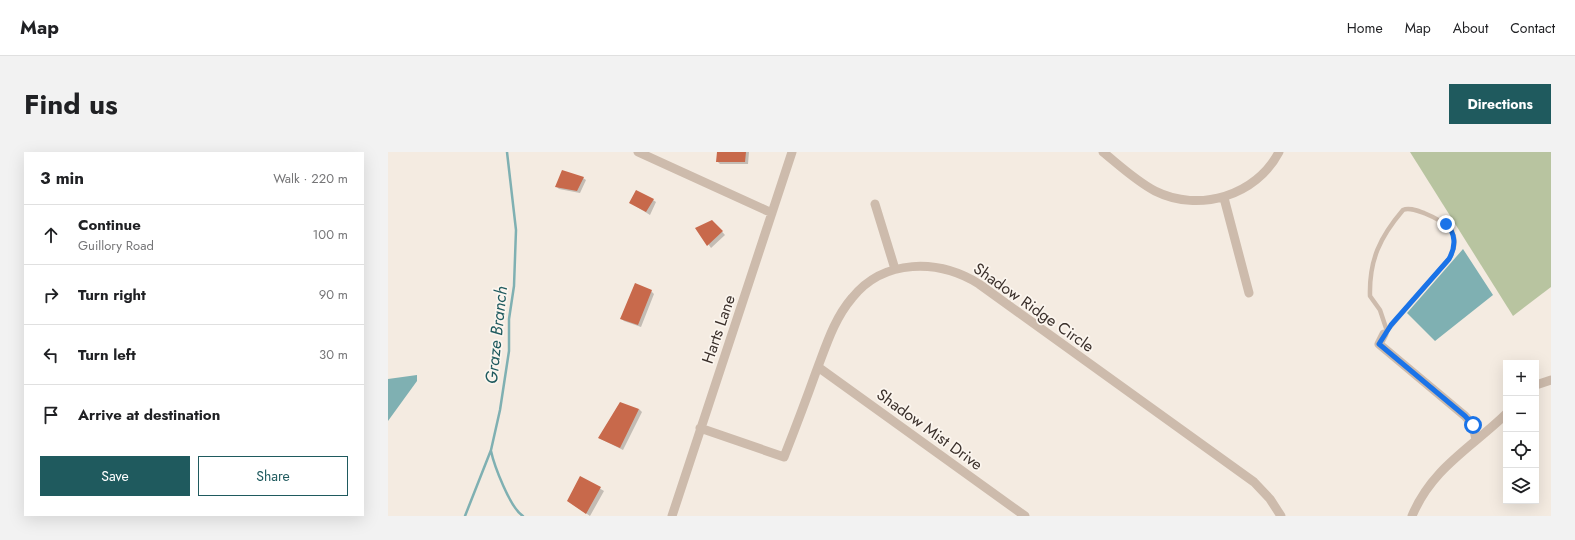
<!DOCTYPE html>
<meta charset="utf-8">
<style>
body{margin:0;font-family:Jost,sans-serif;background:#f2f2f2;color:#202124}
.controls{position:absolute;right:12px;bottom:12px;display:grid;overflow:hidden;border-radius:0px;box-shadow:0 4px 16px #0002}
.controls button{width:36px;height:36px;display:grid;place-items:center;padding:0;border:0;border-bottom:1px solid #e0e0e0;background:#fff;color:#202124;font:20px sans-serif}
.stop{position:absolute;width:12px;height:12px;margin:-9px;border:3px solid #1a73e8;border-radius:50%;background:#fff}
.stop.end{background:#1a73e8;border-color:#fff;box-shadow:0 1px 4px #0008}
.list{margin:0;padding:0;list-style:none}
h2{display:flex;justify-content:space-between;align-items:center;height:52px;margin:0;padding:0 16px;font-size:17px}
h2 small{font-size:13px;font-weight:400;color:#757577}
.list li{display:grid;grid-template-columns:26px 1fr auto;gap:12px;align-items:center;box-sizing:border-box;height:60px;padding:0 16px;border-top:1px solid #e0e0e0}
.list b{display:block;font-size:15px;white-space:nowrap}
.list p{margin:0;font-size:13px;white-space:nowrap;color:#757577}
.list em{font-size:13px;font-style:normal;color:#757577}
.actions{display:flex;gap:8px;padding:12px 16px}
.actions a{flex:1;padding:9px 0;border:1px solid #1f5a5e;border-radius:0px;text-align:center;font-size:14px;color:#1f5a5e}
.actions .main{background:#1f5a5e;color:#fff}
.icon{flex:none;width:22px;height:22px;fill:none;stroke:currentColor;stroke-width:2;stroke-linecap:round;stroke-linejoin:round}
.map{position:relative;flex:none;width:1163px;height:364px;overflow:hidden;border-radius:0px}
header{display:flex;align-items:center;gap:24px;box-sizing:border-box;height:56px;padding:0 20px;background:#fff;border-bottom:1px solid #e0e0e0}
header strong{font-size:19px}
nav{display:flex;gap:22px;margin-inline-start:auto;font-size:14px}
.intro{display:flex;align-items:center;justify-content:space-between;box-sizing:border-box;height:96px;padding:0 24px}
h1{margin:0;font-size:28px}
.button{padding:10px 18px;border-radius:0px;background:#1f5a5e;color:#fff;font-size:14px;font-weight:700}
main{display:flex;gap:24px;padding:0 24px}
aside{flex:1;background:#fff;border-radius:0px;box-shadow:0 4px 16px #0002}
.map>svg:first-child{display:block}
.green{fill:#b8c4a0}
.water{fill:#7fb0b2}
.shadow{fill:#0003}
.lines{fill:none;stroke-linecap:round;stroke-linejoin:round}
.stream{stroke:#7fb0b2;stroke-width:2.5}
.building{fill:#c8694b}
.lane{stroke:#cdbbac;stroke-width:4.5}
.street{stroke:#cdbbac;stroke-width:9}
.route{stroke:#1a73e8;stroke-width:5}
.labels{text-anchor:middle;stroke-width:3.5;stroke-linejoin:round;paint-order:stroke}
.street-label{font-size:16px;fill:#3b302b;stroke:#fbf5ee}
.water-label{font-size:17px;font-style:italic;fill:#1f5a5e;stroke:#fbf5ee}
</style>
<header>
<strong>Map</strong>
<nav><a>Home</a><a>Map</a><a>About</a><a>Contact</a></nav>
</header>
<div class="intro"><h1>Find us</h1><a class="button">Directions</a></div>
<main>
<aside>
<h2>3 min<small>Walk · 220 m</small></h2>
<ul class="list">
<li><svg class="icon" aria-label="ahead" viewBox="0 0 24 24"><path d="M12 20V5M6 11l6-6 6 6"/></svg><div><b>Continue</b><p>Guillory Road</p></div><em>100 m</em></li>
<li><svg class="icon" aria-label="right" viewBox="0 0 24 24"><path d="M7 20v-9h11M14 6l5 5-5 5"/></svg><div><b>Turn right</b></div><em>90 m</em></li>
<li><svg class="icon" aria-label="left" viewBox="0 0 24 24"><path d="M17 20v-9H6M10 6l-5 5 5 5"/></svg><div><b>Turn left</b></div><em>30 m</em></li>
<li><svg class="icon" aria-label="arrive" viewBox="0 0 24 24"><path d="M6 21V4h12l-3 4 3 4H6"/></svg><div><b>Arrive at destination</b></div></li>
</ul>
<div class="actions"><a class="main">Save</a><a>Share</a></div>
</aside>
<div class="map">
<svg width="1163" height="364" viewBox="0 0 1163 364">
<rect width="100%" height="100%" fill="#f4ebe1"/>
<!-- green -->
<path class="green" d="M1022,0H1163V135L1125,164Z"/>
<!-- water -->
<path class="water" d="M1075,97L1105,143L1047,189L1019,161Z
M29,223V229L0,269V227Z"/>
<!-- shadow -->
<path class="shadow" d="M330,0H361L360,12H332L329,9Z
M195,26L198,28L192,41L171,37L168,34Z
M265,48L268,50L262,63L246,53Z
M327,72L337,83L323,96L309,76Z
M263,139L266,142L253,175L236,169L233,166Z
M251,257L254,260L235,298L211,286Z
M193,325L216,339L202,364L183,351Z"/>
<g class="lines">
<!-- stream -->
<path class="stream" d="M103,299C106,313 122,356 135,364
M77,364L103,298L112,258L121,199V167L126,134L128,78L119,0"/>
</g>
<!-- building -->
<path class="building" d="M329,0H358L357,10H328Z
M174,18L196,25L189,39L167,35Z
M248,38L266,47L258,60L241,51Z
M324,68L335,79L319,94L307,76Z
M247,131L264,138L250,173L232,167Z
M232,250L251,257L232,296L210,286Z
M192,324L213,335L198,362L179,349Z"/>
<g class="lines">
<!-- lane -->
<path class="lane" d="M996,182L1061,107C1076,81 1058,70 1036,61C1030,59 1021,55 1015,58C992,85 981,108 982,144L992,158L999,179"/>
<!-- street -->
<path class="street" d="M250,0L384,61
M715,0C731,13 748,29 767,39C811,61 868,44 891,0
M836,46L861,141
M487,52L507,117
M996,182L991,192L1077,264L1085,273L1088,288
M430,215L637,364
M1148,233L1163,228
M312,276L396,305C407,277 418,248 428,220C438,194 446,167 464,146C496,106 551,107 591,132L866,330L882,347L893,364
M284,364L404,0
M1024,364C1044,316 1083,296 1118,262"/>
</g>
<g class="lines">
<!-- route -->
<path class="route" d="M1058,72C1068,81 1068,95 1061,107L1003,173L991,192L1077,264L1085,273"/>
</g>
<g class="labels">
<!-- street labels -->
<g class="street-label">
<text transform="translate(646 155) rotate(35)" y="6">Shadow Ridge Circle</text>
<text transform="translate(330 177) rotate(-71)" y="6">Harts Lane</text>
<text transform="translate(542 277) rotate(36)" y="6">Shadow Mist Drive</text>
</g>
<!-- water labels -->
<g class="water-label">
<text transform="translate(108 183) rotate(-84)" y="6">Graze Branch</text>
</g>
</g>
</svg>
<div class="controls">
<button>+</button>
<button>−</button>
<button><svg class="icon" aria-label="locate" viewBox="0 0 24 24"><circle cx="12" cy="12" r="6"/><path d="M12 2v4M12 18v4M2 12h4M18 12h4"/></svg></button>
<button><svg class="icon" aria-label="layers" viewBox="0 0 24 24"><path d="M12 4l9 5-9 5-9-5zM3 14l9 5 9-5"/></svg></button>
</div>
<div class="stop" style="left:1085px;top:273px"></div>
<div class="stop end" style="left:1058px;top:72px"></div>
</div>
</main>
